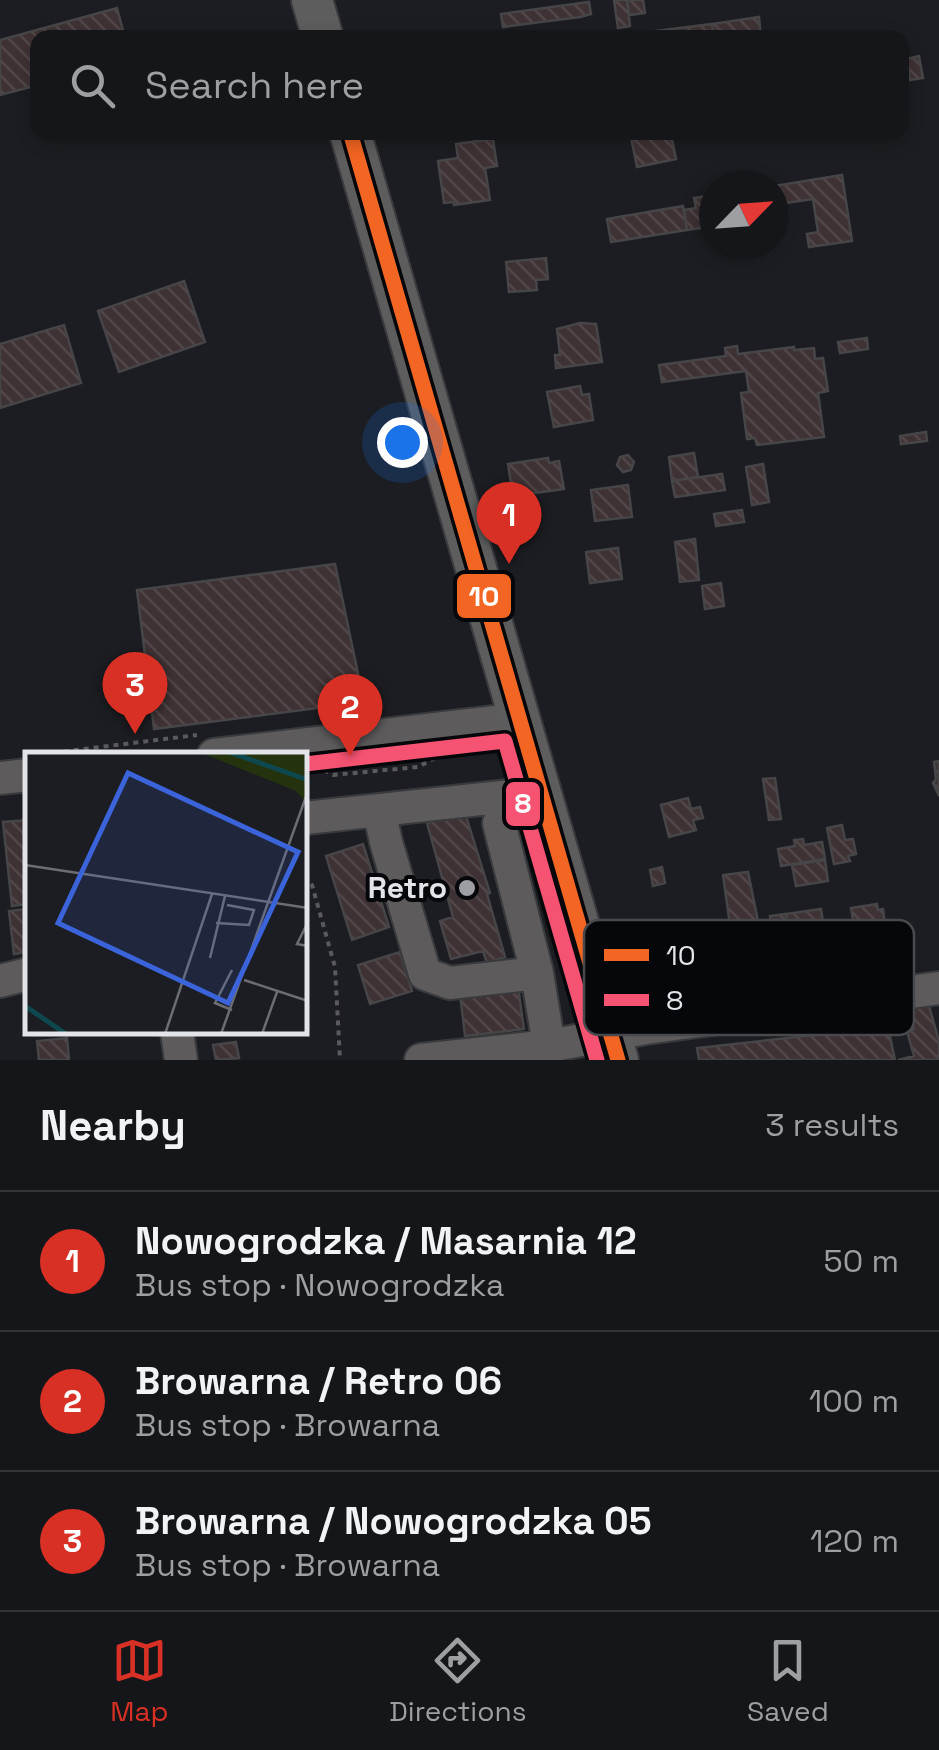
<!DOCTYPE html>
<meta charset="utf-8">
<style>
body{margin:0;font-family:"Space Grotesk",sans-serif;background:#1e1f23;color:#f1f3f6}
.compass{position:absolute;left:699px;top:170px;width:90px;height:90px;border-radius:50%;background:#15161a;box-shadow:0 5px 15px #0003;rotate:65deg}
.you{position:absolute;left:402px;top:442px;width:35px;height:35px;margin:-25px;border:8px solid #fff;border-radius:50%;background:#1a73e8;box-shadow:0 0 0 15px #1a73e833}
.badge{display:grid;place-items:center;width:65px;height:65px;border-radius:50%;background:#d93025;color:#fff;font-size:32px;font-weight:700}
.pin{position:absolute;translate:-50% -82px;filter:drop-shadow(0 2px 5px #0008)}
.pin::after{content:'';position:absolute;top:52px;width:35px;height:30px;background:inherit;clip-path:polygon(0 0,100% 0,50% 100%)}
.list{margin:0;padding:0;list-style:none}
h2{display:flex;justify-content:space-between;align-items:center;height:130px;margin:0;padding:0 40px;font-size:42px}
h2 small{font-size:32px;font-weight:400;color:#9d9fa2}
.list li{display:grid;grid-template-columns:65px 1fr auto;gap:30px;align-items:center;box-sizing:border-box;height:140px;padding:0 40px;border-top:2px solid #343539}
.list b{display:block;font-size:38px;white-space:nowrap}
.list p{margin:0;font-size:32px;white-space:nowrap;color:#9d9fa2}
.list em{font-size:32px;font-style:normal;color:#9d9fa2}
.icon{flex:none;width:55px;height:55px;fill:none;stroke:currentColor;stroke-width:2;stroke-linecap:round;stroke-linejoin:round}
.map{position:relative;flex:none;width:939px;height:1060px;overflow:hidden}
.search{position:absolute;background:#15161a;box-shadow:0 5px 15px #0003;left:30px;right:30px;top:30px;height:110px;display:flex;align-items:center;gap:25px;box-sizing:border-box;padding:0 35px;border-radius:20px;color:#9d9fa2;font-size:38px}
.sheet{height:550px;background:#15161a}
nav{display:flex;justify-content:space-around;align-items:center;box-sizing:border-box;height:140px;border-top:2px solid #343539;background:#15161a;font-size:28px;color:#9d9fa2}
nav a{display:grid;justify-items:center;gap:5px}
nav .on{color:#d93025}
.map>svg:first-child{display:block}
.building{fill:url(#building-back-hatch);stroke:#464547;stroke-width:2.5}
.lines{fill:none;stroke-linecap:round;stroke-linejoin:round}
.minor-casing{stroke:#393a3d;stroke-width:36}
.major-casing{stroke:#393a3d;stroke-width:44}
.path{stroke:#5a5a5c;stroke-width:4;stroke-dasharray:5 5;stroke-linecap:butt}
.minor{stroke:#5d5b5b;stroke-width:32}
.major{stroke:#5d5d5e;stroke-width:40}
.bus-1-casing{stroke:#06070a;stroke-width:22}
.bus-2-casing{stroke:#06070a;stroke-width:22}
.bus-1{stroke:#f26522;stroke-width:15}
.bus-2{stroke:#f65372;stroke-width:15}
.poi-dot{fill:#9d9ea4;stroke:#06070a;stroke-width:4}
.labels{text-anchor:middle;stroke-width:8;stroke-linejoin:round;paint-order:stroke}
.poi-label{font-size:30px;font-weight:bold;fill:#e2e4ea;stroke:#06070a;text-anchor:end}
.inset-river{fill:none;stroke:#0e484e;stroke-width:5}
.inset-road{fill:none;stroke:#6b6d72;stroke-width:2.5}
.view{fill:#3b64db;fill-opacity:0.15;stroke:#3b64db;stroke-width:5}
.inset-edge{fill:none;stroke:#e2e4ea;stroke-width:5}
.key{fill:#06070a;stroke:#48494d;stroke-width:2.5}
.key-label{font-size:28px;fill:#e2e4ea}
.line-badge{stroke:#06070a;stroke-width:4}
.badge-label{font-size:28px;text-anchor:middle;font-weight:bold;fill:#fff}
</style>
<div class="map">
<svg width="939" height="1060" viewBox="0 0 939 1060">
<defs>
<pattern id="building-back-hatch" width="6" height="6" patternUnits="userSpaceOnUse" patternTransform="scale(2.5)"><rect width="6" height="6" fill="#3f3234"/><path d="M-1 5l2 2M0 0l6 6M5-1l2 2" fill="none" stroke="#514648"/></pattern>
</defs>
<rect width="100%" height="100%" fill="#1c1d22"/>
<!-- building -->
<path class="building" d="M614,0H627L630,26L618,28Z
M627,0H643L645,13L629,15Z
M589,2L591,14L580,17L503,27L501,14Z
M117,8L125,38H38V85L0,95V40Z
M759,17L761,38H714L712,24Z
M712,24L714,38H648L647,32Z
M919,56L923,78L910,80L907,59Z
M630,132L671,135L676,159L637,167Z
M493,139L497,166L485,168L490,200L454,205V202L444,203L438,161L458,158L456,144Z
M842,175L852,241L809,247L807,234L818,232L813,199L786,203L788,214L774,216V186Z
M714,195V226L687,230L684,210L696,208L694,198Z
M683,206L687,230L611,242L607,219Z
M546,258L548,279L536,280L537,290L509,292L506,262Z
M184,281L205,342L119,372L98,311Z
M580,323L596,324L602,362L556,368L555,355H560L557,329Z
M64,325L81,383L0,408V344Z
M867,338L868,349L840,353L838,342Z
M737,346L738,354L794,347V350L814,348L815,359L823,358L828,391L818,393L824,437L757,445L755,438L747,439L741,393L749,392L746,371L662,382L659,365L726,356L725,348Z
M580,386L582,395L589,394L593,420L554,427L547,392Z
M926,432L927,441L901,444L900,436Z
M694,453L698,477L672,481L669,457Z
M628,455L634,462L631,470L623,472L617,465L620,457Z
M548,458L549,463L559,461L564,489L513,496L508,464Z
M763,464L769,502L752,505L746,467Z
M722,474L725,490L675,497L672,481Z
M628,485L632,517L595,521L591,490Z
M742,510L744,522L716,526L714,514Z
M695,539L699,580L680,582L675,542Z
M618,548L622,579L590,583L586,552Z
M335,564L364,702L154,729L137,590Z
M721,583L724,606L705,609L702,586Z
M939,761V796L933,783L936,779L934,762Z
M775,778L781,819L769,820L763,779Z
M688,798L691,809L700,807L703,818L693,820L696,830L669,837L661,805Z
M465,813L490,893L487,894L505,957L487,963L483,951L451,959L440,921L453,917L427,823Z
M28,820V904L12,906L3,822Z
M842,825L845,840L853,839L856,854L848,856L850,861L834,864L827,828Z
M803,839L804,845L822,842L825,859L781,866L778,849L795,846L794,840Z
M363,844L389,927L352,940L326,856Z
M825,860L828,881L796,886L792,865Z
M662,867L665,883L653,886L650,870Z
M748,872L758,921L730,925L723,875Z
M877,904L878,910L883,909L886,933L856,938L851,908Z
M28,909V952L14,954L9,911Z
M821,909L826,943L791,948L786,914Z
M786,914L791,947L774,949L770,916Z
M400,952L412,991L370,1004L358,965Z
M518,987L524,1029L465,1036L460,994Z
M929,1006L939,1041V1060H898L914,1056L907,1031L914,1029L908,1007Z
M888,1027L895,1060H699L697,1048Z
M67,1038L69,1060H39L37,1041Z
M236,1042L239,1058L216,1060L213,1045Z"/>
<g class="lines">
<!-- minor casing -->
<g class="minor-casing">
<path id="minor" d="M214,755L519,719
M0,778L28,775
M379,810L386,842L425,974L450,983L537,973L499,823
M305,818L519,795L539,789
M537,973L549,1046
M0,981L28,974
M177,1032L181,1060
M421,1060L549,1046L646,1028L939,988"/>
</g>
<!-- major casing -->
<g class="major-casing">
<path id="major" d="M312,0L323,38
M350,132L618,1060"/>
</g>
<!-- path -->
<path class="path" d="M44,754L197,735
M324,770L333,775L418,767L435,758
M305,876L312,885L335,967L340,1060"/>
<!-- minor -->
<use href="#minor" class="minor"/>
<!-- major -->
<use href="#major" class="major"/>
<!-- bus-1 casing -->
<g class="bus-1-casing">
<path id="bus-1" d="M350,132L618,1060"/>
</g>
<!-- bus-2 casing -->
<g class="bus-2-casing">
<path id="bus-2" d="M305,764L505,741L597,1060"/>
</g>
<!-- bus-1 -->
<use href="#bus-1" class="bus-1"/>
<!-- bus-2 -->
<use href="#bus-2" class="bus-2"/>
</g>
<!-- markers -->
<circle class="poi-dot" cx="467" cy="888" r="10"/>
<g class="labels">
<!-- poi labels -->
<g class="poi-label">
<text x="447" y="898">Retro</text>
</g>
</g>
<!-- overview -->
<g transform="translate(25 752)">
<rect width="282" height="282" fill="#1c1d22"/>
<path d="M174,0H282V51L271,39Z" fill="#24330e"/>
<path class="inset-river" d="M204,0L283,28M0,254L41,282"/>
<path class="inset-road" d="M0,113L283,156M283,170L272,192L283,194M191,171L224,173L229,158L202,153M185,206L200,144M207,218L190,251L207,258M219,228L283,249M140,282L187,142M196,282L283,39M237,282L252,240"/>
<path class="view" d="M103,21L273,100L203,251L33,171Z"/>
<rect width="282" height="282" class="inset-edge"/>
</g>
<!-- legend -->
<rect x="584" y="920" width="330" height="115" rx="15" class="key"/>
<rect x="604" y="949" width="45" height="12" fill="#f26522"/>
<rect x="604" y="994" width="45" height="12" fill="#f65372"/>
<g class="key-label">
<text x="666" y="965">10</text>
<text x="666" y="1010">8</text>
</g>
<g class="line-badge">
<rect x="455" y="572" width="58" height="48" rx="10" fill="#f26522"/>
<rect x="504" y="780" width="38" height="48" rx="10" fill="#f65372"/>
</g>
<g class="badge-label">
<text x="484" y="606">10</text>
<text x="523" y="813">8</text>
</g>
</svg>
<svg class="compass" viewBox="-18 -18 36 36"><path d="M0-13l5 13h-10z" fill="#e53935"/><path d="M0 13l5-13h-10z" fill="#9d9fa2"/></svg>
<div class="you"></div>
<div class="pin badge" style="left:509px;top:564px">1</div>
<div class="pin badge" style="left:350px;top:756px">2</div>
<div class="pin badge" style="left:135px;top:734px">3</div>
<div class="search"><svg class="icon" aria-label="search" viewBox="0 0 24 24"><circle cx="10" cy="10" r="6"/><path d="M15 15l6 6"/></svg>Search here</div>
</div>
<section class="sheet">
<h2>Nearby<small>3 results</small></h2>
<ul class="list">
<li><span class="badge">1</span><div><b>Nowogrodzka / Masarnia 12</b><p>Bus stop · Nowogrodzka</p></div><em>50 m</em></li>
<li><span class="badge">2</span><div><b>Browarna / Retro 06</b><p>Bus stop · Browarna</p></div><em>100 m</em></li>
<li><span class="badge">3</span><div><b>Browarna / Nowogrodzka 05</b><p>Bus stop · Browarna</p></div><em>120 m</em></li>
</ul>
</section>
<nav>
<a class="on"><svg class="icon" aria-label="map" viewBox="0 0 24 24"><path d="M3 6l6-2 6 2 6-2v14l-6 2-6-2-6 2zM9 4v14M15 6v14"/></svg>Map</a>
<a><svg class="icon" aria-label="directions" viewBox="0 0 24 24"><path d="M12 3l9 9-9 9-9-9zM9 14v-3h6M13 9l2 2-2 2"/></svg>Directions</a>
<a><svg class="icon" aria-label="saved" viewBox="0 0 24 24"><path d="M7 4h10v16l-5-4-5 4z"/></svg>Saved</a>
</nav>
